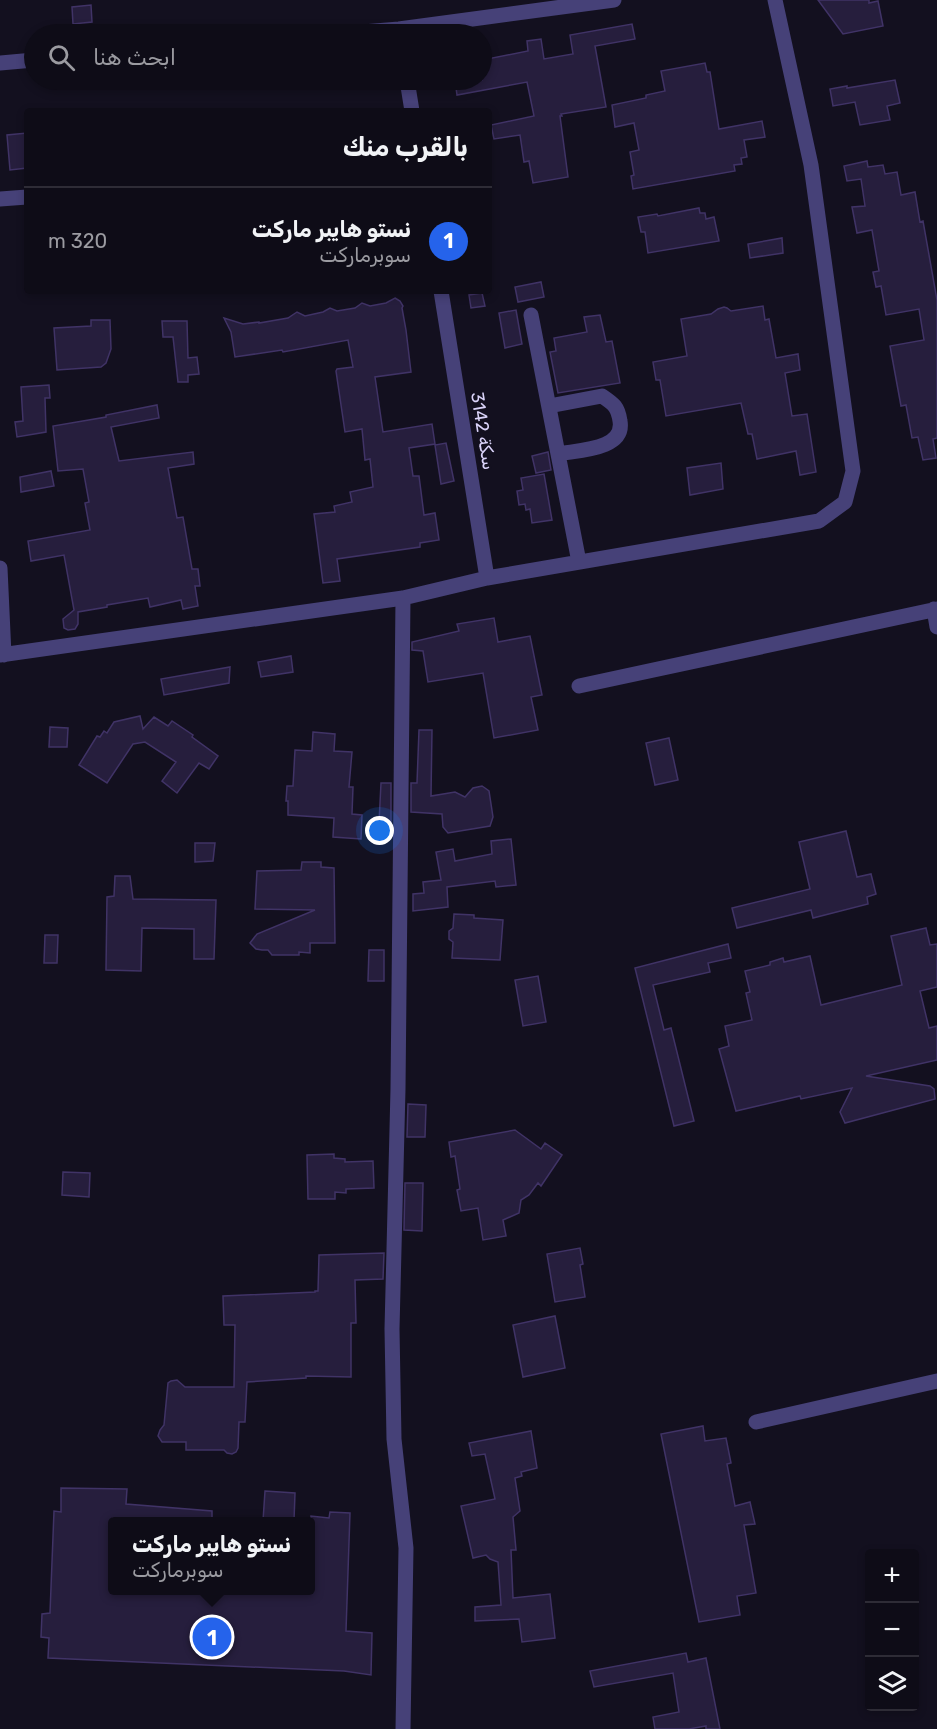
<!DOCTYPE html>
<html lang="ar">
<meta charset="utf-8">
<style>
body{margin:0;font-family:Rubik,Cairo,sans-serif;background:#1c1a24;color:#f1f3f6;direction:rtl}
.controls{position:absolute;right:18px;bottom:18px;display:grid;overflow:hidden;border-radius:6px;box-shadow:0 3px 9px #0003}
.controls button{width:54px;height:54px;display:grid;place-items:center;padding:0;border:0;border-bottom:2px solid #2e2c36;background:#0e0c17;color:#f1f3f6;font:30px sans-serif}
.you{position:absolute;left:380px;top:831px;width:21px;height:21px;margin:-15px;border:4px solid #fff;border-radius:50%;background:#1a73e8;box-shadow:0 0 0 9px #1a73e833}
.badge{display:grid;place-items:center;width:39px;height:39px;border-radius:50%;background:#2563eb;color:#fff;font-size:20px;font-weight:700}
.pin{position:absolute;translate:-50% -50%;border:3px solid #fff;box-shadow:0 2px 6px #0006}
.popup{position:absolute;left:108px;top:1517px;width:207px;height:78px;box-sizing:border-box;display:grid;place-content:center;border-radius:6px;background:#0e0c17;filter:drop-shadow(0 2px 4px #0005);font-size:20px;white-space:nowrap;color:#9b9ba1}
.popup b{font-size:22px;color:#f1f3f6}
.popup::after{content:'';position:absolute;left:50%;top:100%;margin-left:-12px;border:12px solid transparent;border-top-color:#0e0c17}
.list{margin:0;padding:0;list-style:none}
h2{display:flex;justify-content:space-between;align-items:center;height:78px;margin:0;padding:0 24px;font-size:26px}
h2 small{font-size:20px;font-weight:400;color:#9b9ba1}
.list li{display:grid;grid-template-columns:39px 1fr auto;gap:18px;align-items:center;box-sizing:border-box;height:108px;padding:0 24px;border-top:2px solid #2e2c36}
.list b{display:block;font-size:22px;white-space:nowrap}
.list p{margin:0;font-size:20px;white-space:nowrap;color:#9b9ba1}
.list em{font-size:20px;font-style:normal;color:#9b9ba1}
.icon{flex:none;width:33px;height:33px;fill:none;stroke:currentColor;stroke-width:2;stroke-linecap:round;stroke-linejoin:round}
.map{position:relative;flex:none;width:937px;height:1729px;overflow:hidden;direction:ltr}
.search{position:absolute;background:#0e0c17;box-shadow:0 3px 9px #0003;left:24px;top:24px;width:468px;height:66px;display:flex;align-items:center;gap:15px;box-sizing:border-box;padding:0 21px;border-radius:33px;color:#9b9ba1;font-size:22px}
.panel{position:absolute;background:#0e0c17;box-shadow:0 3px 9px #0003;left:24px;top:108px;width:468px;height:186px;border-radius:6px;direction:rtl}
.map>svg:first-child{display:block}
.building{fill:#261e3d;stroke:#403366;stroke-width:1.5}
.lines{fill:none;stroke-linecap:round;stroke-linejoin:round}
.minor{stroke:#464178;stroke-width:15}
.labels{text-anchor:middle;stroke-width:4.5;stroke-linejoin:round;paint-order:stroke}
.street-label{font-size:18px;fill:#dad3f9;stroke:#13101f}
</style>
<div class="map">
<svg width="937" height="1729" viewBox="0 0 937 1729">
<rect width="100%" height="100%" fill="#13101f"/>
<!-- building -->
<path class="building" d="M818,0H869V3L878,1L883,26L843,34Z
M91,5L92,22L73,24L72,7Z
M632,24L635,39L595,46L606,107L561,114L562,116H560L568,177L533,183L529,161L524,162L520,135L494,139L491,125L534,116L527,82L457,95L455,80H482V60L528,51L527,41L541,39L544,59L573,54L570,35Z
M705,63L707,72H710L719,129L762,121L765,137L744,140L747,157L741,158L742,164L734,165L735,171L633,189L631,176L634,175L630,152L639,150L634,123L615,127L612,105L646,98V95L665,91L661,71Z
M895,80L900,103L887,106L890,120L860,125L855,102L833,106L830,89L847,86V88Z
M27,133V168L10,170L7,135Z
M867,161L868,167L883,165L885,174L897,172L901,195L915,192L920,222L923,221L937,300V438L933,439L936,458L923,460L918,437L912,438L906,405L901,406L890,346L924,340L919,309L886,315L881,286L876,287L873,272L879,271L872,230L857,233L852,207L865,206L861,179L847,181L844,166Z
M699,208L700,213H705L706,219L714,217L719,241L648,253L645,232H641L638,217L657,214L658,216Z
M782,238L783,253L750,258L748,244Z
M541,282L544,297L518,302L515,287Z
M482,293L485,306L471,308L469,295Z
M395,298L400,301L403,306L402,308L406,330L411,372L375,377L383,432L432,424L435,444L409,448L413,476H419L424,515L435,513L439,540L420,543V547L337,559L340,581L323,583L314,514L335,512L334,506L352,502L350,492L373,487L370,459L365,460L362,429L345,432L336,371L337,369L353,367L348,340L283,352L282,350L235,357L231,332L224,318L243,324L259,322V323L288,318L297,312L305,316L323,312L330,308L337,311L355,308L362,303L370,306L386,303Z
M763,306L765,320L769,319L776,358L798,354L800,370L785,373L792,416L807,414L816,472L800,475L796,451L757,459L752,434H748L741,403L666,416L660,380H656L653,362L687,356L681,319L711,314L718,309L724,307L727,308L731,311Z
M516,310L522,344L505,348L499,313Z
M600,315L606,342L612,341L620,383L558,393L550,352L556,351L554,338L587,332L584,317Z
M91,320H110L111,349L106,363L101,367L57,370L54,328L91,326Z
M162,321H187L188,358L197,357L199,374L188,375V382H178L173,337H163Z
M49,385L50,398H45L46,432L17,437L15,422L23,421L21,387Z
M157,405L159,418L111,427L119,461L193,452L194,464L168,468L177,518L183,517L192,569H198L200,586H195L198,606L183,609L181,600L150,607L148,598L107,605V607L78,612V624L75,629L68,630L64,628L63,619L74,610L64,555L31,561L28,541L90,530L85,503L89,502L83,469L58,471L53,426L106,417V415Z
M446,443L454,481L441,484L435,445Z
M548,452L551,470L536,473L532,456Z
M721,463L723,489L690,495L687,468Z
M51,471L54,486L21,492L20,477Z
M544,474L552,520L532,523L530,509L526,510L525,504L519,505L517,491L523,490L521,478Z
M494,618L498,642L530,636L542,695L531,697L538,730L494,738L483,673L428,682L423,651L412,650V642L459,631L457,624Z
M291,656L293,672L261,677L258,662Z
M230,667L229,683L164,695L161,679Z
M140,716L143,729L154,717L168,726L172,721L193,735L192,737L218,756L209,769L199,763L177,793L162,781L176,762L145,742L133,744L107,783L79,765L97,736L100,737L104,731L107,733L114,722Z
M50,727L68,728L67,747H49Z
M419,730H432L431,796L455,792L465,797L473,788L482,786L485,788L489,791L493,817L490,826L448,833L443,827L442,814L411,812V783H417Z
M313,732L335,734L334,751L352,752L349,787H353L352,814L362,815L361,839L333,837L334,818L288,815V801H286L287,786H293L295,750L312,751Z
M669,738L678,780L655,785L646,743Z
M381,783H391V824L379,823Z
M846,831L857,877L871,874L876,894L867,897L868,904L813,918L811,910L737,928L732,908L810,889L799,842Z
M511,839L516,885L496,887L495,881L447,887L448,907L413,911V894L424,893L423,882L441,880L436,852L453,849L455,861L492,854L491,841Z
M195,843H215L213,861L195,862Z
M302,862H321V867L334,868L335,943H310V953L299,952V955H272L268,950H262L256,949L250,943L257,934L315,910L255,909L257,871L301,870Z
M115,876H130L133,899L216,900L214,959H194V929L142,928L141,971L106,970L107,897L114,896Z
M454,914L474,915V918L503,920L500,960L452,958L453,942L449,939V931L453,928Z
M926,928L930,945L937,944V987L920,991L929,1028L937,1026V1060L866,1076L930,1086L934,1089L935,1099L845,1123L840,1112L852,1088L801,1099L800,1096L736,1111L719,1049L729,1046L725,1026L752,1020L746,993L750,992L745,971L770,965V962L783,958L784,962L810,956L821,1005L902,985L891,936Z
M45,935H58L57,963H44Z
M728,944L731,958L708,963L710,972L653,985L664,1030L671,1028L694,1121L674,1126L635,968Z
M369,950H384V981H368Z
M538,976L546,1022L523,1026L515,980Z
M408,1104L426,1105L425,1137H407Z
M515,1130L541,1149L545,1143L562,1155L541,1186L538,1183L529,1195L521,1200L519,1213L503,1220L506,1236L483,1240L478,1208L461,1211L457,1190L460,1189L455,1156L451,1157L449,1142Z
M334,1154V1158L345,1159V1162L373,1161L374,1188L346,1189V1193L335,1192V1199H308L307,1155Z
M63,1172L90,1173L89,1197L62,1195Z
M405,1183H423L422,1231L404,1230Z
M580,1248L583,1264L580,1265L585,1297L555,1302L547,1254Z
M384,1253L383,1279L355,1280L356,1323H351V1377L306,1376V1378L247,1382L245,1422H239L238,1448L236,1452L232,1454L227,1453L224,1450H186V1442H162L158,1436L160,1430L164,1425L168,1383L171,1381L177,1380L185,1387H234L235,1325H224L223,1296L315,1292V1291H318L319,1255Z
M555,1316L565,1368L523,1377L513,1325Z
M703,1426L705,1441L726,1438L731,1463L727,1464L735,1506L750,1502L755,1524L744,1525L756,1593L737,1596L740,1615L699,1622L661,1434Z
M531,1431L537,1468L521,1472L522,1476L515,1478L520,1511L513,1517L516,1550H511L513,1598L550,1594L555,1638L522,1642L519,1619L475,1621V1607L501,1605L498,1562L490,1559L486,1555L473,1558L461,1506L495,1499L485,1454L472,1456L469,1443Z
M61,1488L127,1489L126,1504L212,1511V1521H142V1518H113V1590H311V1516L329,1518L330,1512L350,1513L346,1631L372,1633L371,1675L344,1671L48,1658L49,1638L41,1637L42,1614L50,1613L54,1511L61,1512Z
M265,1491L295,1493L294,1521H263Z
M686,1653L688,1662L706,1658L720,1729H706V1726L689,1729H655L653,1717L679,1712L673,1673L594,1687L590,1671Z"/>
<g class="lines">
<!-- minor -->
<path class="minor" d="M339,34L399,29L614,0
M0,63L34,60
M407,80L412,111
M0,199L27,197
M441,291L487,578
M531,315L579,562
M549,406L602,396C614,404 618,407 620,421C625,450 578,450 558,454
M0,568L4,655
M934,609L937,627
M0,655L403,598L487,578L819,521L845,502L853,471L811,165L775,0
M579,686L937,609
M756,1422L937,1381
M403,1729L406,1548L394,1439L392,1329L398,1089L403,598"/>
</g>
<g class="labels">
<!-- street labels -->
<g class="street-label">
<text transform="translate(483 431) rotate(81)" y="6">سكة 3142</text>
</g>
</g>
</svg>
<div class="controls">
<button>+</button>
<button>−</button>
<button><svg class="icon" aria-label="layers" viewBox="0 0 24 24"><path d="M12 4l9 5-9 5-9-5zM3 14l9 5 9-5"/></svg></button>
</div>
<div class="you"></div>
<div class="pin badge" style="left:212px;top:1637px">1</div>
<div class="popup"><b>نستو هايبر ماركت</b>سوبرماركت</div>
<div class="search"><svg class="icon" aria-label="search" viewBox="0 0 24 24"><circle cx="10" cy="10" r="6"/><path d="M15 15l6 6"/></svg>ابحث هنا</div>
<section class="panel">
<h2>بالقرب منك<small></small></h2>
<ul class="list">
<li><span class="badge">1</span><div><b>نستو هايبر ماركت</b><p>سوبرماركت</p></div><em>320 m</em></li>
</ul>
</section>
</div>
